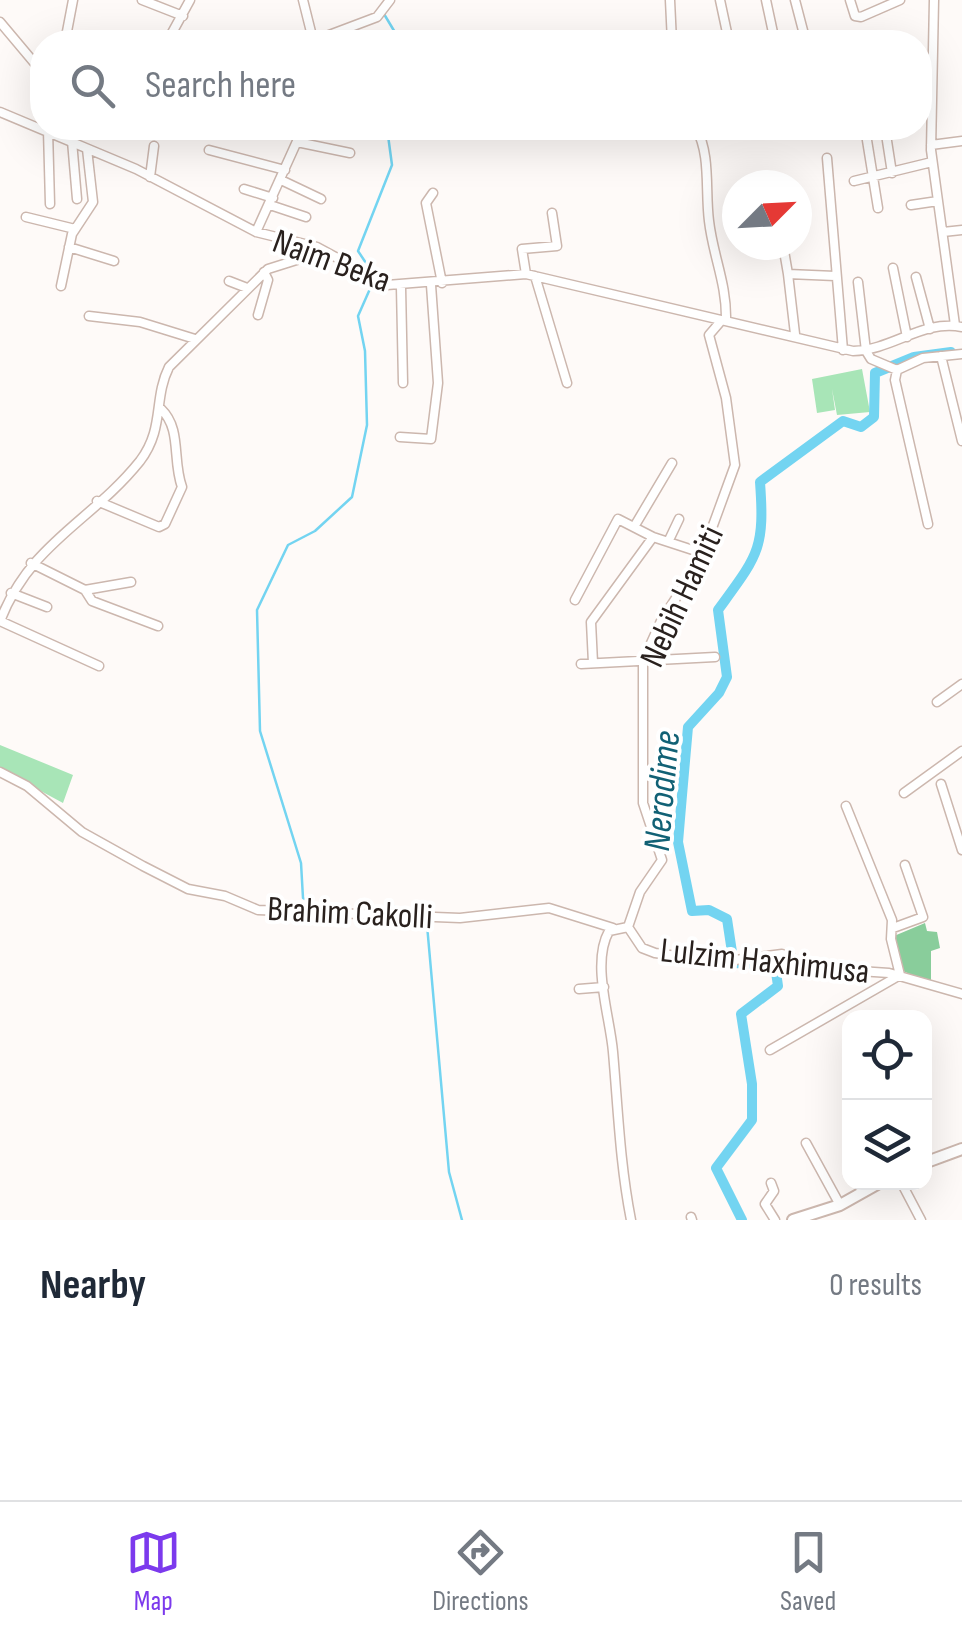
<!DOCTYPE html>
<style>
body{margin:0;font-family:"Sofia Sans Condensed",sans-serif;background:#f2f2f3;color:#1f2937}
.controls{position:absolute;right:30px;bottom:30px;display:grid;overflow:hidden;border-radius:20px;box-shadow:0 10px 40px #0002}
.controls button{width:90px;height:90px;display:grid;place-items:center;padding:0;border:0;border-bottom:2px solid #e0e1e3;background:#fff;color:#1f2937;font:50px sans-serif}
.compass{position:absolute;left:722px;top:170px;width:90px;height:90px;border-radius:50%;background:#fff;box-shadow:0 10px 40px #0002;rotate:66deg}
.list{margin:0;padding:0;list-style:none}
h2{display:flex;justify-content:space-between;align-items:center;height:130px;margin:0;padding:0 40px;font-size:42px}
h2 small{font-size:32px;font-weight:400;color:#747a83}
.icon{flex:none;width:55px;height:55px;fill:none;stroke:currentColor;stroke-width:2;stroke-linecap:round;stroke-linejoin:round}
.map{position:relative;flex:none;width:962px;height:1220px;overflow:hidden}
.search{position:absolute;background:#fff;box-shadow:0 10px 40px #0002;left:30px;right:30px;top:30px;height:110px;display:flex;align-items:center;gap:25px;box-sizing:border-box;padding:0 35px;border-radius:40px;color:#747a83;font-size:38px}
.sheet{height:280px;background:#fff}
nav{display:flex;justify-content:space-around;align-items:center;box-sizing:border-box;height:140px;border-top:2px solid #e0e1e3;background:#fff;font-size:28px;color:#747a83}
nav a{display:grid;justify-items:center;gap:5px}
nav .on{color:#7c3aed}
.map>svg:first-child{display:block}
.green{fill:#a8e5b7}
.forest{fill:#89cd9b}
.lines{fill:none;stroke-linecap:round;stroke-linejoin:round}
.stream{stroke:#73d4f1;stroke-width:2.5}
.river{stroke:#73d4f1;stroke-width:10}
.minor-casing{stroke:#ccb7ae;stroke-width:11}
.major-casing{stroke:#ccb7ae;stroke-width:14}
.minor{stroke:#fff;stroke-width:8}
.major{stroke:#fff;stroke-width:10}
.labels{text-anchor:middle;stroke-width:8;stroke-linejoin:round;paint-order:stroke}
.street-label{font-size:35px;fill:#29211e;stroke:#fff}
.water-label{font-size:38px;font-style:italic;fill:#116175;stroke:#fff}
</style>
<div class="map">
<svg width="962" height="1220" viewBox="0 0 962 1220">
<rect width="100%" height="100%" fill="#fefaf8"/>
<!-- green -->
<path class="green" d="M862,369L870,412L837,415L832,389L835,410L817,413L812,379Z
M0,745L73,775L63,803L0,769Z"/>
<!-- forest -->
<path class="forest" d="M925,923L927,931L937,932L940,948L931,951V984L901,970L894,936Z"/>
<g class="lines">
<!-- stream -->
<path class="stream" d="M384,14L396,34L395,42
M374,275L358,251L392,165L387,128
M324,910L303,898L301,863L260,731L257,610L288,545L315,531L352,497L367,425L365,351L358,316L373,282
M366,911L395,907L406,913
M418,919L427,925L449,1172L462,1220"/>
<!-- river -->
<path class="river" d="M732,952L727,919L709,910L692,911L678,842L682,795L688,727L719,693L727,677L718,610C758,555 765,550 760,482L843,421L861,427L874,417L875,373L914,357L951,352
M733,963L775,965L778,986L741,1014L752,1084V1120L716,1168L742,1220"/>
<!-- minor casing -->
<g class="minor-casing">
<path id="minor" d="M142,0L183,16
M303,0L312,36
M670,0L672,42
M720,0L729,42
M766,0L775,42
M795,0L806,42
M850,0L855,16L861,17L900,0
M934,0L931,150L955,325
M0,22L42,72
M324,37L377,17L390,0
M65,42L73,0
M167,42L190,0
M279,42L324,37L328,42
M0,112L136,169L256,232L317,247L387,285L526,274L853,351C893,350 923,319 962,327
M696,128C711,155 705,190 709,221C713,256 727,284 726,321
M865,128L878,208
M885,128L892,173
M48,130L50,204
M72,141L77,199
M297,142L350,153
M931,145L962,141
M209,150L285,170
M827,158L843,350
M150,177L154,146
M281,180L321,199
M854,181L932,162
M244,189L273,198
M433,193L426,203L442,283
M270,205L306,217
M911,205L938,201
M26,217L75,229
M256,232L303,128
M943,232L962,230
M783,245L788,274
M69,247L114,261
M893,268L907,337
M526,274L522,249L557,246L552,213
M535,276L567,383
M916,277L930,329
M229,281L247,288
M858,282L866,351L871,359L897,370
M61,286L72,234L93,202L87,149
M401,287L403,383
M258,315L268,280L264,272
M89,316L140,322L195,339
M795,334L788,274L835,276
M941,356L962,441
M400,437L431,439L438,383L431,285
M97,501L159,527L165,524L182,487C172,460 182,429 161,409
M928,524L895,380L897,370L923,358L962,354
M634,527L672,463
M669,540L679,519
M31,563L85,590L92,601L158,626
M85,590L131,582
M11,593L47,607
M575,600L618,519L653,537L702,553
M0,621C31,542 91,522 140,461C165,428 153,399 169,367L268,269L322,252
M0,621L99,666
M593,663L591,622L653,537
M581,664L715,657
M937,702L962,684
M0,772L27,786L82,832L143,866L188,889L225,896L258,910L460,918L549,908L613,928
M941,784L962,850
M904,793L962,751
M846,806L892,920L891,939L900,975
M628,927L640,892L662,860L643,803V661L661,621L700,561L735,465L726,398L709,335L721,321
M893,928L923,917L905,865
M579,989L604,987
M770,1050L900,975
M806,1143L840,1205
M901,1182L921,1220
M771,1183L774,1191L765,1204L775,1220
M691,1217L692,1220
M631,1220C620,1164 618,1109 613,1052C610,1016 591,963 609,931L628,927L642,948L655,953L720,962L782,954L815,968L889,973L962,994"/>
</g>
<!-- major casing -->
<g class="major-casing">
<path id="major" d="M924,1163L962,1149
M793,1220L840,1205L881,1182"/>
</g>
<!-- minor -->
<use href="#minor" class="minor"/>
<!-- major -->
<use href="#major" class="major"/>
</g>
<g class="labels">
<!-- street labels -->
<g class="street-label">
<text transform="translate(332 260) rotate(20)" y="12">Naim Beka</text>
<text transform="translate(681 596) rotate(-65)" y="12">Nebih Hamiti</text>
<text transform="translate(350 912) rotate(3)" y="12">Brahim Cakolli</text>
<text transform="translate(765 960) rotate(6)" y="12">Lulzim Haxhimusa</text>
</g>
<!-- water labels -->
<g class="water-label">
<text transform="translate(661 791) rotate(-85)" y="13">Nerodime</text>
</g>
</g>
</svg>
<div class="controls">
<button><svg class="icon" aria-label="locate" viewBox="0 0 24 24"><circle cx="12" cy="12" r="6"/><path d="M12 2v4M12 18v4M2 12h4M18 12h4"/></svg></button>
<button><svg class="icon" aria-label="layers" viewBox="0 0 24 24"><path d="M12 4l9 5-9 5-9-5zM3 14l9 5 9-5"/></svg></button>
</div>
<svg class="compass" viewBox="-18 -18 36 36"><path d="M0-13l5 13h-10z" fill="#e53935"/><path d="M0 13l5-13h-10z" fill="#747a83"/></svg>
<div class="search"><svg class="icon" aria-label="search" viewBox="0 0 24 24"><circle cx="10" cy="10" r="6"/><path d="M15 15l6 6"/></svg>Search here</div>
</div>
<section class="sheet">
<h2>Nearby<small>0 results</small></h2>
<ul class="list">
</ul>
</section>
<nav>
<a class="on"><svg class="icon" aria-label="map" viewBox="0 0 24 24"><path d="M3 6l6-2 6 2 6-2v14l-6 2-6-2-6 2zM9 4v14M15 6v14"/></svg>Map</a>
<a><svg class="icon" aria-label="directions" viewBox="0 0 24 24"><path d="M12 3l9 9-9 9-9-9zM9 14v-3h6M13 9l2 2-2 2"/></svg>Directions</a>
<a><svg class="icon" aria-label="saved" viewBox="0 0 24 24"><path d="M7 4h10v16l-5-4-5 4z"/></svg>Saved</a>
</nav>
